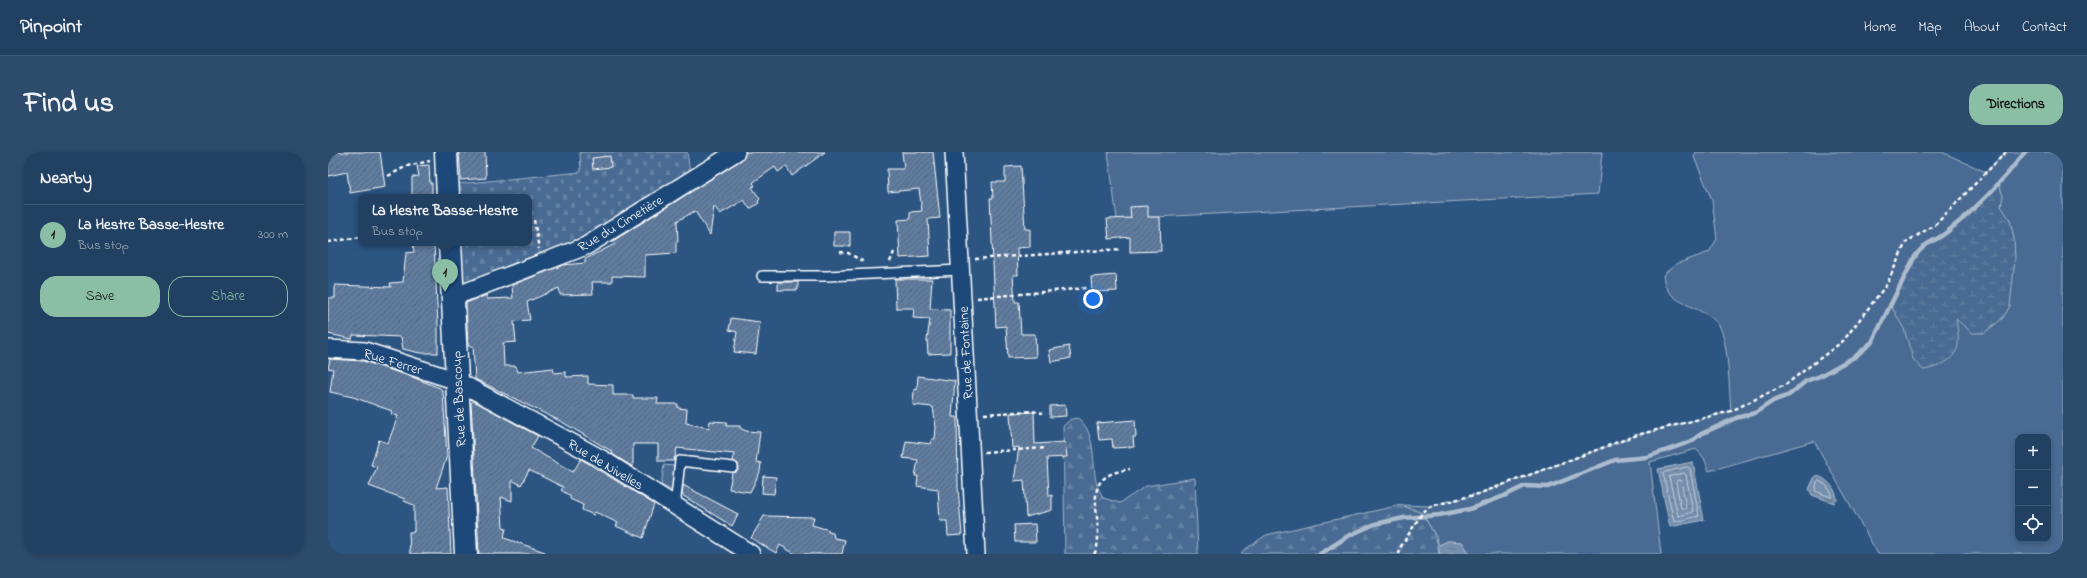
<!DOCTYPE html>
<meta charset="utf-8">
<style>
body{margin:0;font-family:"Indie Flower",sans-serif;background:#2d4b6b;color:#f1f3f6}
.controls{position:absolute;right:12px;bottom:12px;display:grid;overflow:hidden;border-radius:8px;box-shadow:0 2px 6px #0003}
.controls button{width:36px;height:36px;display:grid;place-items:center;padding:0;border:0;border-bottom:1px solid #3e5977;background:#214062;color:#f1f3f6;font:20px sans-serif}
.you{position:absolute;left:765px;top:147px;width:14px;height:14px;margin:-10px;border:3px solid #fff;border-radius:50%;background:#1a73e8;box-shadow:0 0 0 6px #1a73e833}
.badge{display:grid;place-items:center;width:26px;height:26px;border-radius:50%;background:#8abfa5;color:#111;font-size:13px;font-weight:700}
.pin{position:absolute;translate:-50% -33px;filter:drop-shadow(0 1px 2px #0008)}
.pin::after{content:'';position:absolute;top:21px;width:14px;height:12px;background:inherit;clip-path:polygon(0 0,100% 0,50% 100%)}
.popup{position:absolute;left:30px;top:42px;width:174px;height:52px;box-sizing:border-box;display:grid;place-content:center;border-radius:8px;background:#214062;filter:drop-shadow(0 1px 3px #0005);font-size:13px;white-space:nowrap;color:#a2afbe}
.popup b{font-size:15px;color:#f1f3f6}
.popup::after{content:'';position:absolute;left:50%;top:100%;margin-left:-8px;border:8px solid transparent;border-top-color:#214062}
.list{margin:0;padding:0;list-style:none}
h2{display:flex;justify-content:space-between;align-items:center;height:52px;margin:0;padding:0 16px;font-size:17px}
h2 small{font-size:13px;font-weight:400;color:#a2afbe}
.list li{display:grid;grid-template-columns:26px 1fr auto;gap:12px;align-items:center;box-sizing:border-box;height:60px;padding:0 16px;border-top:1px solid #3e5977}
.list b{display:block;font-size:15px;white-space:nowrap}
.list p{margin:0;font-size:13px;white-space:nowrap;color:#a2afbe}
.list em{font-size:13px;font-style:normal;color:#a2afbe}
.actions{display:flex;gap:8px;padding:12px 16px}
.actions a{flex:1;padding:9px 0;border:1px solid #8abfa5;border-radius:16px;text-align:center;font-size:14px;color:#8abfa5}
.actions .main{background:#8abfa5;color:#111}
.icon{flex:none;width:22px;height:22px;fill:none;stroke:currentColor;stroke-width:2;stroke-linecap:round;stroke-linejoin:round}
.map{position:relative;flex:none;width:1735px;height:402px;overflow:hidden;border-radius:16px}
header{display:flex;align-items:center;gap:24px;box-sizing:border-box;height:56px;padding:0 20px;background:#214062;border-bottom:1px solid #3e5977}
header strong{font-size:19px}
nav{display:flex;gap:22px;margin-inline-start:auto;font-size:14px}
.intro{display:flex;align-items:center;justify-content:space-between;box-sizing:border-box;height:96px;padding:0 24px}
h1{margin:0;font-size:28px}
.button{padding:10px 18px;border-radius:16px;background:#8abfa5;color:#111;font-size:14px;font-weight:700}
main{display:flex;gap:24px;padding:0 24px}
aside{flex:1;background:#214062;border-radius:16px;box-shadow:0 2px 6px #0003}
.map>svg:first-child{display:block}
.grass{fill:#486b92;stroke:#a4b5c8;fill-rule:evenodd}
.forest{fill:url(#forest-firs);stroke:#a4b5c8}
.wetland{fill:url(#wetland-marsh);stroke:#a4b5c8}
.cemetery{fill:url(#cemetery-stones);stroke:#a4b5c8}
.water{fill:url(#water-ripples);stroke:#acbcce}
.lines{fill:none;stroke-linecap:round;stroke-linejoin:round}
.shore{stroke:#c7d2de;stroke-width:1}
.stream{stroke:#acbcce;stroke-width:4.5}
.building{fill:url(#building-hatch);stroke:#fff}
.lane-casing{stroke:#fff;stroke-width:12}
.street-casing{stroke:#fff;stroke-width:20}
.secondary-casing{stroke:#fff;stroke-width:25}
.path{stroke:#fff;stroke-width:2.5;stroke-dasharray:4 3;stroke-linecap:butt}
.lane{stroke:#1f4a7a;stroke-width:9}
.street{stroke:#1f4a7a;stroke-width:17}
.secondary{stroke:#1f4a7a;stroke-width:22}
.labels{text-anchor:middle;stroke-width:3;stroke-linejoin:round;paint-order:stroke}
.street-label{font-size:14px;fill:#fff;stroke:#1f4a7a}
</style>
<header>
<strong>Pinpoint</strong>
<nav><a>Home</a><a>Map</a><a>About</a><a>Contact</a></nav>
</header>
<div class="intro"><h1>Find us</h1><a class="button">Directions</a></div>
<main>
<aside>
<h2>Nearby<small></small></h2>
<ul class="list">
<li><span class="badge">1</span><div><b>La Hestre Basse-Hestre</b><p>Bus stop</p></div><em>300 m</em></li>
</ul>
<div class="actions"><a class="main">Save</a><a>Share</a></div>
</aside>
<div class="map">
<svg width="1735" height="402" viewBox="0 0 1735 402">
<defs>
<pattern id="forest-firs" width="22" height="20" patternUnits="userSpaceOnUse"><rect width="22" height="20" fill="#486b92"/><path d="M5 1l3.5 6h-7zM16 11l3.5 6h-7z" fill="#6381a2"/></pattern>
<pattern id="wetland-marsh" width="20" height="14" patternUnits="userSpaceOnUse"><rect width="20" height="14" fill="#486b92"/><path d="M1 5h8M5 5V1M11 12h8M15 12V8" fill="none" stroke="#6381a2"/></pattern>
<pattern id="cemetery-stones" width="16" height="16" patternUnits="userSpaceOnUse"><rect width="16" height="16" fill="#486b92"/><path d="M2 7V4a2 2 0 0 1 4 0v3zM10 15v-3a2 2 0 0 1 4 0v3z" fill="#6381a2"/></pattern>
<pattern id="water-ripples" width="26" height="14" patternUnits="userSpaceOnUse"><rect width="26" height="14" fill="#748fad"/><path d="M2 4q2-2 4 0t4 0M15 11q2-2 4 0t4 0" fill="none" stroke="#66788b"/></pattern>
<pattern id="building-hatch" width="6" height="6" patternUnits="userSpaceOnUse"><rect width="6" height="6" fill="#5e7c9f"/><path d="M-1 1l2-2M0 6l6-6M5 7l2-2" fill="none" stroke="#56667a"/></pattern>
</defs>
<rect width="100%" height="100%" fill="#2c5582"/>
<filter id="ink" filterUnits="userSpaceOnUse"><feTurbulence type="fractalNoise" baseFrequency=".025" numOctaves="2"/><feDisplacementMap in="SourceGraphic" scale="8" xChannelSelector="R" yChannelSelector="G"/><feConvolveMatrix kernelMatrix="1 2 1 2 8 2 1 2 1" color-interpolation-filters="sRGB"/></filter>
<g filter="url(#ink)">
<!-- grass -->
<path class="grass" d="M780,0H1274L1270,42L789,67Z
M1368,0H1614L1658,20L1678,0H1735V402H1550L1486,289L1381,319L1376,306L1368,297L1322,310L1333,402H1142L1134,390L1120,389L1111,393L1108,385L1094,361L1073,353L1103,354L1150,342L1309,283L1403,259C1401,239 1401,187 1390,172C1379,157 1346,153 1338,135C1336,132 1336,127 1335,123L1348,112L1381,100L1389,87L1384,48L1366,5ZM1690,285H1720V387H1690Z
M336,313L346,314L345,339L333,333Z"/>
<!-- forest -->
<path class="forest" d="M750,266C768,281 764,307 768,329C769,335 773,341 775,346L792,351L818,334L867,326L870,402H737L735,274L743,267Z
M1073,353L1094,361L1108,385L1111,402H913L915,399L938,383Z"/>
<!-- wetland -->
<path class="wetland" d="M1671,32L1675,44L1673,54L1682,68L1686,87L1687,107L1682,154L1675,166L1656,181H1644L1628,167C1629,175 1631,185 1630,193C1627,209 1609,216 1595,218L1585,207L1576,177L1562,152L1586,106L1594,94L1619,80Z"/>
<!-- cemetery -->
<path class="cemetery" d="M252,0H359L363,28L279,82L125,145L122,91H201V45H120L119,33L253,20Z"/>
<!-- water -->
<path class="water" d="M1365,310L1376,368L1342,375L1330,317Z
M1487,324C1498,324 1509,338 1509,348L1506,351L1484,343L1481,337Z
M1120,389L1134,390L1142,402H1111V393Z"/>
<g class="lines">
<!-- shore -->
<path class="shore" d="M1360,315L1362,317L1371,364L1346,370L1335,321Z
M1356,321L1358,323L1365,360L1350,364L1341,325Z
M1350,328L1353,329L1358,355L1357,357L1353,356L1348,331Z
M1491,329L1498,333L1504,342L1503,345L1487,339L1489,330Z"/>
<!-- stream -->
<path class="stream" d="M992,402L1022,383L1047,372L1076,366L1111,363L1142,357L1176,344L1197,334L1220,335L1287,308L1319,305L1362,290L1373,282L1408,266L1427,261L1445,249L1461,243L1478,229L1492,224L1528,204L1544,190L1586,106C1598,88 1604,92 1619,80C1648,57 1675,29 1697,0"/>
</g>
<!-- building -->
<path class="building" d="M10,0H52L57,35L22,41L19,20L0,24V3Z
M131,0H157L158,26L133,28Z
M418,0H497L464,24L458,14L450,20L447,15L427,29L425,31L427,34L424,35L432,47L430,49L431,51L422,57L416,48L392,62L386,54L382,83L367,59L349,69L350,90H348V101L317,103V125L284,124V130H264L265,142L232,143L231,136L199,150L202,168L186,169L188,190L175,191L176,214H188L190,220L225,216L226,221L238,220V225L260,224V232L285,233V243H305V246H330L329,252H350V256L359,257L358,271L381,276L382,269L399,270L398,274H412V276L418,279L432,280L428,310L433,311L432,320L422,340L401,337L404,321L408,320L411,316L410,312L405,309L406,302L349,296L346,309H330V292H305V315L284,302L285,300L234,270L147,227L145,194H140L138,151L159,143V147L185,146L184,133L235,113L257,111V107L287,92L285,89L413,8Z
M574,0H605L612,66L600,67L602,104L572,106L570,68L582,67V60L594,59L591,37L560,40L559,17H576Z
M282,4L283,15L265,17L264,6Z
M101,13L102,32L104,31V45H84V25L91,24L89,14Z
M693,14L697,77H702V95L689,96L690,123H685L687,150H691L693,182H707L708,205L680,206L678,174L668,175L662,46H665L664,30H677V15Z
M820,54V65H832L833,99L802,100V85L781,87L779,67L803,66L802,55Z
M506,80H522V94H506Z
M85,91H106L110,173V201H92L75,197L73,185L25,183L24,187L0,182V146H7V133L63,135L62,131L75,130L78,101L86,100Z
M788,123L789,139L764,140L763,125Z
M567,127H604L602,157L622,158V201L600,202L599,188L602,167L585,166L586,156H568Z
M450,130H470V138H450Z
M403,166L432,170L428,202L406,200L409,180L401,178Z
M741,194L743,206L723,210L721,198Z
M2,207L35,209L84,225L112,236L115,240L119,304L108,336L120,335L123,402H82L81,380H86V353L76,349L77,347L41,334L49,315L43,313L51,288L60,291L70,264L63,262L64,259L25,245L2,240L5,217L0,216Z
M590,224L627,229L624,265H629L630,336L634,383L620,384L619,369H612L610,337L589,334L590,324H587L590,308L575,306L578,289L603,292L604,287H607L608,275L605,255L585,253L586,237L589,238Z
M146,249L210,284L203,296L245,320L253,307L326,352L315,386L288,374L290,371L267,360L266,363L254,358L255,353L242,347V344L233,338L235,335L201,318L193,333L184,328V349L173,345L175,375L178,376L176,386L217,400V402H151L144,268L143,251Z
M737,253L738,264L722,265V254Z
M706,260L707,292L737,290L739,305L719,306L721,344L724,343V358L698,365L696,328L686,329L691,295L684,296L682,261Z
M807,268L808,285H805L806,295L785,296L784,287L771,288L769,271Z
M435,324L448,325L446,342L434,341Z
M355,333L410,362L404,374L354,343Z
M436,364L486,365L484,373L501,378L500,380L505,381L506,386L517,388L514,402H467L452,393L448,401L423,386Z
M707,372L708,390H687L686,373Z"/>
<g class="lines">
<!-- lane casing -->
<g class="lane-casing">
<path id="lane" d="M434,124H498L633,118
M347,355L352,309L405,315"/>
</g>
<!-- street casing -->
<g class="street-casing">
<path id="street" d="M626,0L648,402
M125,145L258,94L408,0
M0,197L37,199L129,229L272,306L423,402"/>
</g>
<!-- secondary casing -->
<g class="secondary-casing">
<path id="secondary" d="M118,0L120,45
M122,91L138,402"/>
</g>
<!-- path -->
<path class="path" d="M60,24L79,14L102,9
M206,68L211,97
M0,90L33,85
M512,100L520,101L536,110
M647,107L793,97
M562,110L566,100
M649,146L758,136
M656,262L704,259L715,261
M656,300L718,296
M766,402C770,396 770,388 770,381C769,345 757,324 802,317
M1071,402L1072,396L1094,361L1103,354L1150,342L1309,283L1403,259L1457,233L1515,189L1559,132L1578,90L1607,73L1678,0"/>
<!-- lane -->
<use href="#lane" class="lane"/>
<!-- street -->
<use href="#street" class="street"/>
<!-- secondary -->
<use href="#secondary" class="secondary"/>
</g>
</g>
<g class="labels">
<!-- street labels -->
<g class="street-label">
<text transform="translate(292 71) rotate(-31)" y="5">Rue du Cimetière</text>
<text transform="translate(637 201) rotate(-93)" y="5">Rue de Fontaine</text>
<text transform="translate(65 209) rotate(17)" y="5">Rue Ferrer</text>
<text transform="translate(130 247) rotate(-93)" y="5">Rue de Bascoup</text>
<text transform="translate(278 312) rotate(31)" y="5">Rue de Nivelles</text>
</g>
</g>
</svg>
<div class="controls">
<button>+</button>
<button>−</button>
<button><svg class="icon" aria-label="locate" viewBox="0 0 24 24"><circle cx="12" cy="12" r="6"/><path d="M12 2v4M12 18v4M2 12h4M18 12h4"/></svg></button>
</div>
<div class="you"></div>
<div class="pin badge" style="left:117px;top:140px">1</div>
<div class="popup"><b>La Hestre Basse-Hestre</b>Bus stop</div>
</div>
</main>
